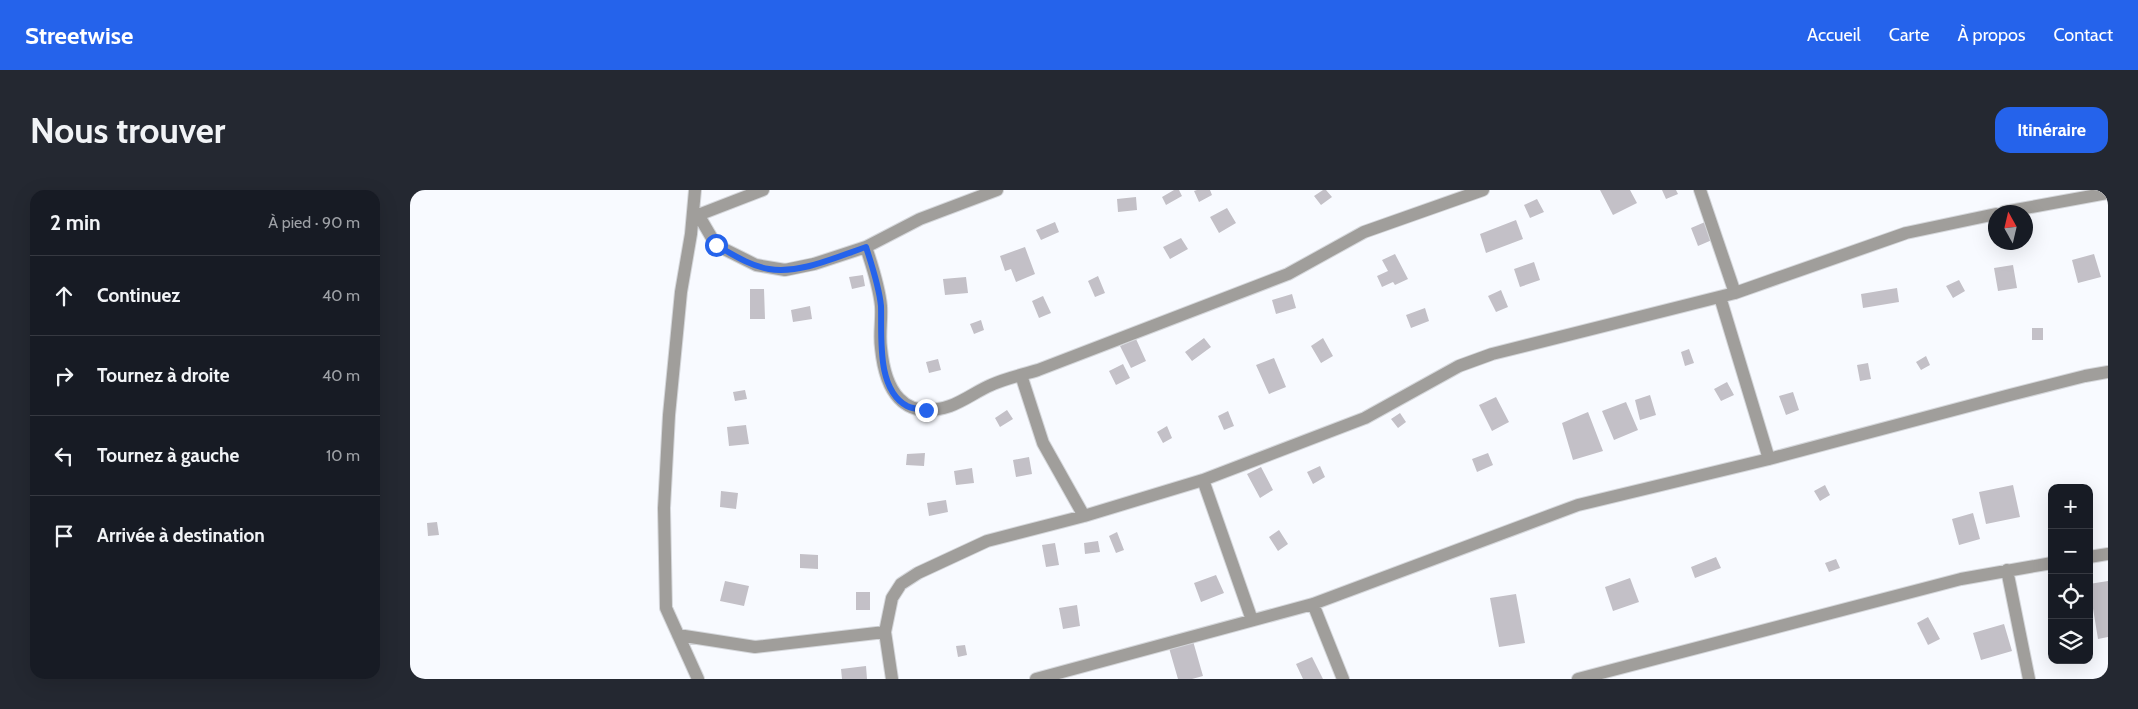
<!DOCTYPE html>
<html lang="fr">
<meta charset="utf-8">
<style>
body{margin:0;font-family:Cabin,sans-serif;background:#242831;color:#f1f3f6}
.controls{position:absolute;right:15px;bottom:15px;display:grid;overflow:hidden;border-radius:10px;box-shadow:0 5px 20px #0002}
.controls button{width:45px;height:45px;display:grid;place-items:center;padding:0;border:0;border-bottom:1px solid #363941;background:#171b24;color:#f1f3f6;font:25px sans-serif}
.compass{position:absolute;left:1578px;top:15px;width:45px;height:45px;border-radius:50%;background:#171b24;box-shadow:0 5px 20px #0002;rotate:352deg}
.stop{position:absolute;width:15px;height:15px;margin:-11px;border:4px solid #2563eb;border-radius:50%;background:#fff}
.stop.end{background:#2563eb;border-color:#fff;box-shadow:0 1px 5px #0008}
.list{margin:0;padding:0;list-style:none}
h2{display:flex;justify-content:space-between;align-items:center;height:65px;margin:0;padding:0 20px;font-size:21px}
h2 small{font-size:16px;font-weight:400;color:#9ea1a6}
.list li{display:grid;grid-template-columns:32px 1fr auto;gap:15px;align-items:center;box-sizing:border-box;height:80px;padding:0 20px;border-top:1px solid #363941}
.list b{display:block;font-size:19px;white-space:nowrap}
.list em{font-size:16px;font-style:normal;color:#9ea1a6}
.icon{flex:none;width:28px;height:28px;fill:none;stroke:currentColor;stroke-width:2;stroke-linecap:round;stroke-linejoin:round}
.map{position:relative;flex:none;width:1698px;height:489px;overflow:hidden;border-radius:15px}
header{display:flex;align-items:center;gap:30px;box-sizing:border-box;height:70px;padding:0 25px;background:#2563eb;color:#fff}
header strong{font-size:24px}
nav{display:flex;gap:28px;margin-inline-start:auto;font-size:18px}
.intro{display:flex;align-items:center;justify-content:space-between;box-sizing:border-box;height:120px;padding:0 30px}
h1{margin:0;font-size:35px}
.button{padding:12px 22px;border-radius:15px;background:#2563eb;color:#fff;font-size:18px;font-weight:700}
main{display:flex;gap:30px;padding:0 30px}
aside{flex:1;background:#171b24;border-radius:15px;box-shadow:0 5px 20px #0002}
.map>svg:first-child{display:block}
.building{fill:#c3c0c7}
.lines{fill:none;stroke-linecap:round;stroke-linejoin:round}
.street-casing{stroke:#d5d7db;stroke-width:14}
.street{stroke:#a09e9b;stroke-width:12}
.route{stroke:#2563eb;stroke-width:6}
</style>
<header>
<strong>Streetwise</strong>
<nav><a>Accueil</a><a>Carte</a><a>À propos</a><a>Contact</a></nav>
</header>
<div class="intro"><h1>Nous trouver</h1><a class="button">Itinéraire</a></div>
<main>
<aside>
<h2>2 min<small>À pied · 90 m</small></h2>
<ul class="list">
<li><svg class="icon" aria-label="ahead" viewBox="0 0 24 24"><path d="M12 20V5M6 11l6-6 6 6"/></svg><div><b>Continuez</b></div><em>40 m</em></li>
<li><svg class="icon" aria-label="right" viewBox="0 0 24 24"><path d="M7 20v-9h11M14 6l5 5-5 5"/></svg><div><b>Tournez à droite</b></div><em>40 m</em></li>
<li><svg class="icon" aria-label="left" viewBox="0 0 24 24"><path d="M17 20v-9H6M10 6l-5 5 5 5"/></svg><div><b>Tournez à gauche</b></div><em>10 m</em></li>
<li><svg class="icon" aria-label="arrive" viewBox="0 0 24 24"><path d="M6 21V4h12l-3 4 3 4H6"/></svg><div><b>Arrivée à destination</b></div></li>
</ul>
</aside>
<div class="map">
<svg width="1698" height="489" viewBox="0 0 1698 489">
<rect width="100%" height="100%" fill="#f8faff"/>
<!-- building -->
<path class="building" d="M764,0H769L772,6L756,15L752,7Z
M787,0H800L802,5L789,12L784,1Z
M913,0H916L922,7L911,15L904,6Z
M1190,0H1220L1227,13L1203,25Z
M1252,0H1266L1268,4L1256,9Z
M726,7L727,20L708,22L707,9Z
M1127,9L1134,22L1120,28L1114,15Z
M817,18L826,33L809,43L800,27Z
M1106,30L1113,49L1076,63L1070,44Z
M645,32L649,42L631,50L626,40Z
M1295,32L1302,50L1288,56L1281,38Z
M771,48L778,59L760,69L753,57Z
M615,57L625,84L606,92L601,79L595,81L590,66Z
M985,64L998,89L985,95L983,92L972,97L967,86L978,81L972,70Z
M1684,64L1691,87L1668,93L1662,70Z
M1124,72L1130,90L1110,97L1104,79Z
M1603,75L1607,98L1588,101L1584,78Z
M453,85L455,96L442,99L439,87Z
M688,86L695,103L685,107L678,91Z
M556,87L558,103L535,105L533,89Z
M1549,90L1555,101L1543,108L1536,96Z
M1487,98L1489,112L1453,118L1451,104Z
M340,99H354L355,129H340Z
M1091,100L1098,117L1086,122L1078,106Z
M882,104L886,118L866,124L862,110Z
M633,106L641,123L629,128L622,111Z
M400,116L402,129L383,132L381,120Z
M1015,118L1019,131L1001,138L996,125Z
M571,130L574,140L564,144L560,134Z
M1622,138H1633V150H1622Z
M794,148L801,157L782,171L775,162Z
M913,148L923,166L911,173L901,156Z
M726,149L736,171L721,178L710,156Z
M1279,159L1284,173L1275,176L1271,162Z
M1516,166L1520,175L1511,180L1506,172Z
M864,168L876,197L859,204L846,175Z
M528,169L531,180L519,183L516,172Z
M1458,173L1461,189L1450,191L1447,175Z
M713,174L720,188L706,195L699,181Z
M1317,192L1324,205L1311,211L1304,199Z
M335,200L337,209L325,211L323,202Z
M1383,202L1389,220L1376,225L1369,206Z
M1240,205L1246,225L1230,230L1225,210Z
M1086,207L1099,232L1082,241L1069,215Z
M1216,212L1228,240L1204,250L1192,221Z
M597,220L603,229L590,237L585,228Z
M818,221L824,236L814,240L808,226Z
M1178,222L1193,261L1163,270L1152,233Z
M990,223L996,232L988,238L981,229Z
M336,235L339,254L319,256L317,237Z
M757,236L762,248L753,253L747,242Z
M515,263L514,276L496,275L497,264Z
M1078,263L1083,275L1067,282L1062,269Z
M619,267L622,284L606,287L603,270Z
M910,276L915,287L903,294L897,282Z
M851,277L863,300L850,308L837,284Z
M562,278L564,293L546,295L544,281Z
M1415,295L1420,305L1410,311L1404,301Z
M1603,295L1610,327L1576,334L1569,302Z
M311,301L328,303L326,319L310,317Z
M536,310L538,322L519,326L517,313Z
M1563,323L1570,349L1549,355L1542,329Z
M27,332L29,345L18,346L17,333Z
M869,340L878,354L868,361L859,347Z
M707,342L714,360L706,363L699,346Z
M688,351L690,362L675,364L674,353Z
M645,353L649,375L636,377L632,355Z
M390,364L408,365V379L390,378Z
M1306,367L1311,378L1285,388L1281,377Z
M1426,369L1430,378L1419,382L1415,373Z
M806,385L814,403L791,412L784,393Z
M1220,388L1229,412L1203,421L1195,397Z
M315,391L339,396L334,416L310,411Z
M1698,391V447L1688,449L1679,394Z
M446,402H460V420H446Z
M1106,404L1115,453L1089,457L1080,408Z
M667,415L670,436L653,439L649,418Z
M1518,427L1530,449L1518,455L1507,433Z
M1594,434L1602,461L1571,470L1563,443Z
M783,451L793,486L782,489H768L759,458Z
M555,455L557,465L548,467L546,456Z
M902,467L913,489H893L886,474Z
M456,476L457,489H432L431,479Z"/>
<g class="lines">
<!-- street casing -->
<g class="street-casing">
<path id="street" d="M285,0L281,44L271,102L259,225L254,318L256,418L288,489
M1290,0L1325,103
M1594,22L1698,3
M289,26L306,55L346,75L375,80L404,74L456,57L510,29L587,0
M283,27L353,0
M456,57C462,76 469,95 471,116C472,130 469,144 471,158C475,199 492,232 540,216C554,211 567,201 581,195C596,188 612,185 628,180L878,84L954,42L1073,0
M1310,107L1359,269
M611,185L633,253L674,326
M793,290L842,430
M1679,367L1698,364
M1597,380L1619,489
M903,414L933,489
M475,442L482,489
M268,445L345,457L475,442L482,408L491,394L508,383L577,351L674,326L793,290L955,228L1049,176L1082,164L1325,103L1496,43L1586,24
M626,489L903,414L1168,315L1359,269L1600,205L1675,186L1698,182
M1168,489L1551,389L1642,373"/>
</g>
<!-- street -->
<use href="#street" class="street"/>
</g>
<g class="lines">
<!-- route -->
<path class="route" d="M306,55C322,64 340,76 359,79C391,84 426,67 456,57C462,76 469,96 471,116C472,146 466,199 497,216C503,219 510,219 516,220"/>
</g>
</svg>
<div class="controls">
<button>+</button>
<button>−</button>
<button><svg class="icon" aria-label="locate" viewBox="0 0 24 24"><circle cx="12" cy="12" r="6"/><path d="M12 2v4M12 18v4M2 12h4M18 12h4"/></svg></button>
<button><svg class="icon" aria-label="layers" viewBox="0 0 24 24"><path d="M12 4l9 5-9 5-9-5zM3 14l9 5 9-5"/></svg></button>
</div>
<svg class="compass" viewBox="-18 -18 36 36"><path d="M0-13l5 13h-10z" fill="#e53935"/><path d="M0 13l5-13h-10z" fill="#9ea1a6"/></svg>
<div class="stop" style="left:306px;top:55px"></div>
<div class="stop end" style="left:516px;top:220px"></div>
</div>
</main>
